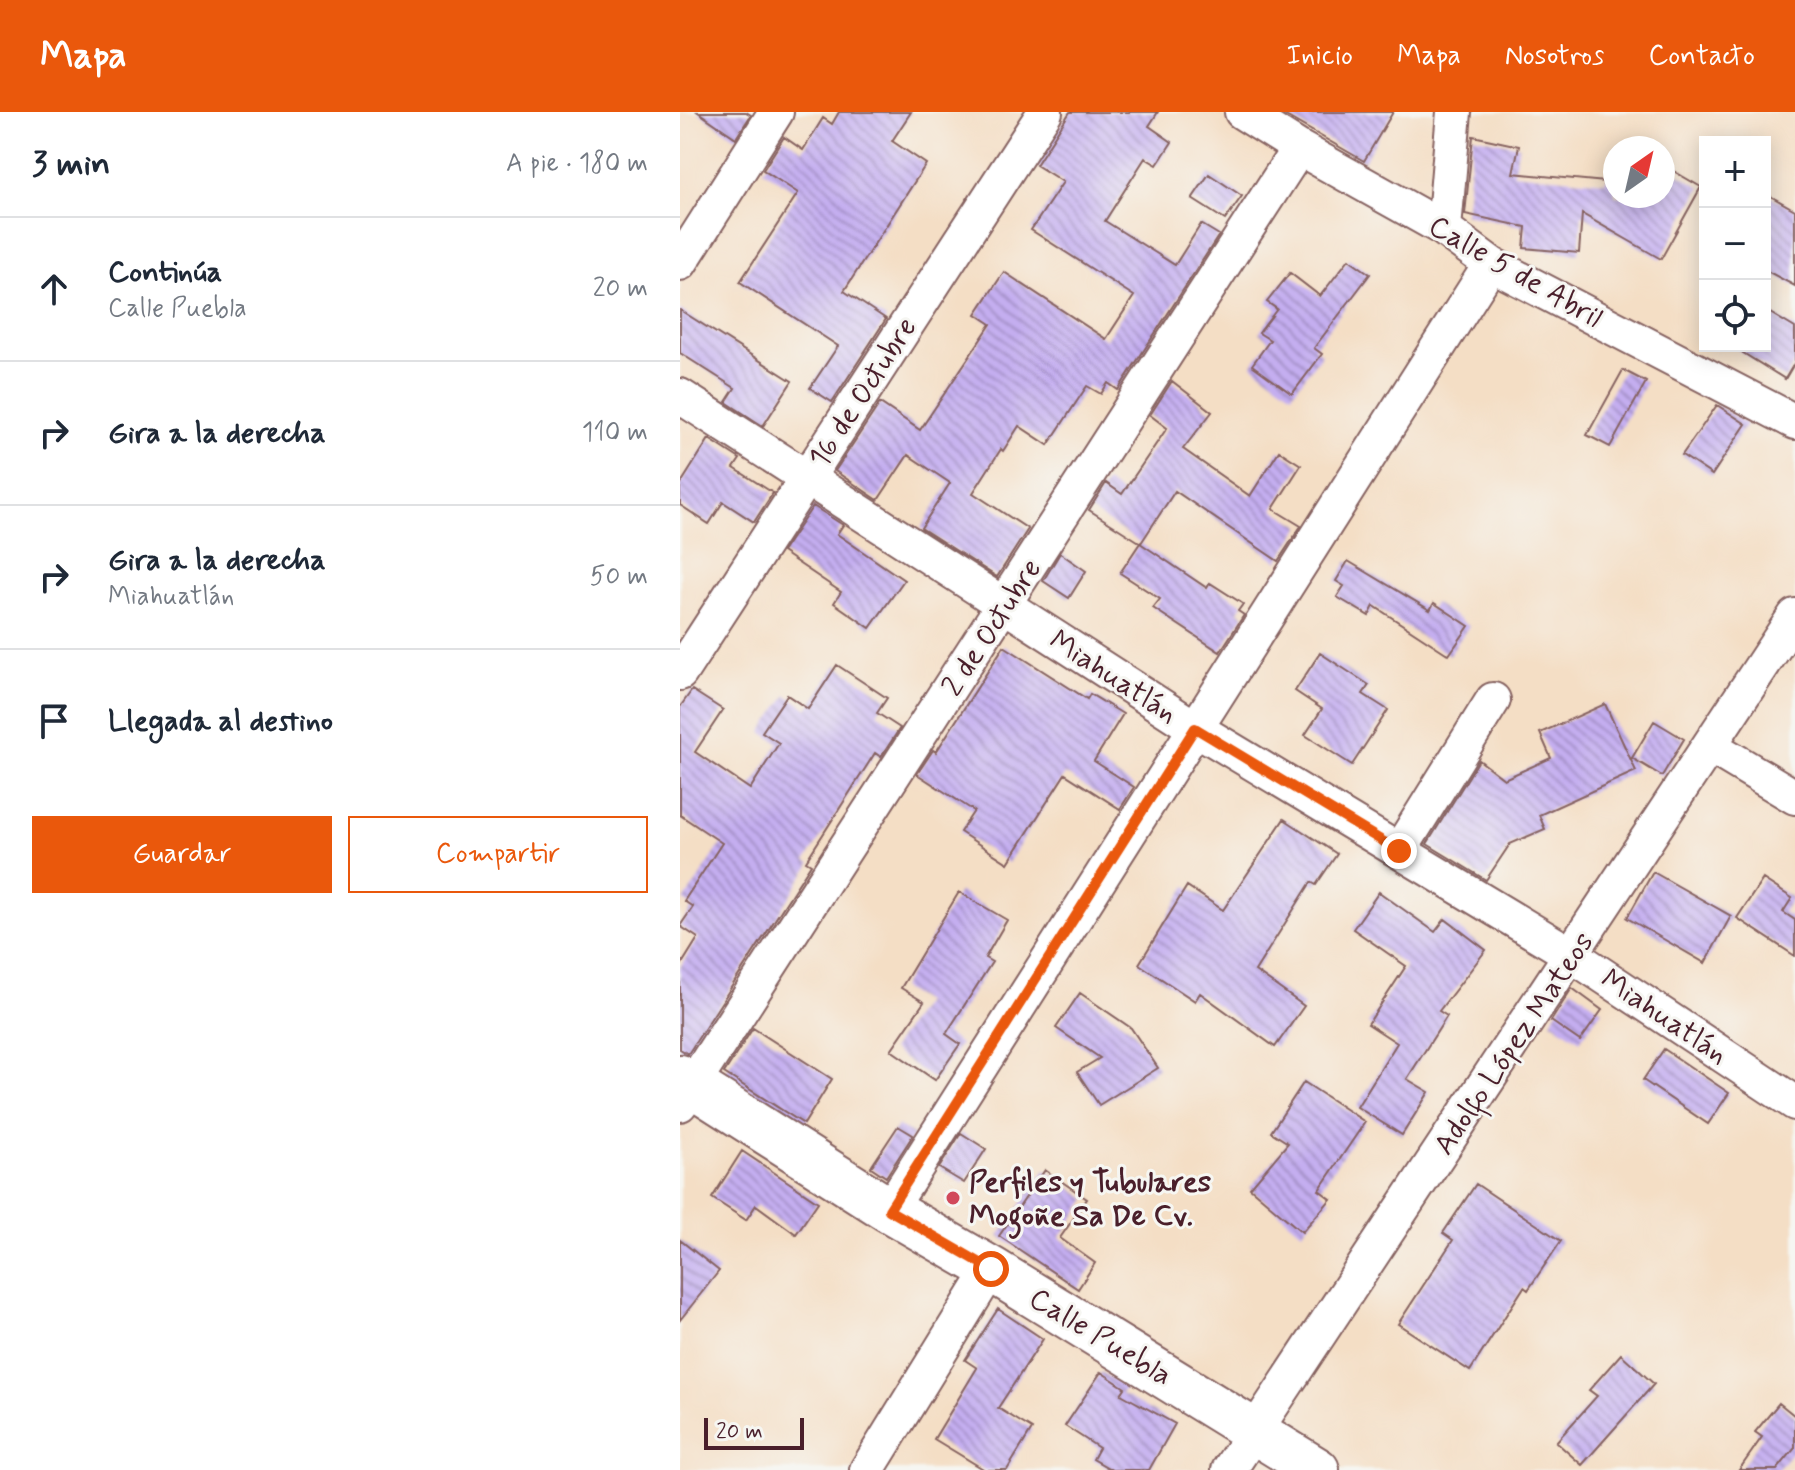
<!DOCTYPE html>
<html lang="es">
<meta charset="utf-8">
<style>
body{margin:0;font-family:Mynerve,sans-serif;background:#f2f2f3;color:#1f2937}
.controls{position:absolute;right:24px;top:24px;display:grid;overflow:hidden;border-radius:0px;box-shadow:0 4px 20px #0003}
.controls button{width:72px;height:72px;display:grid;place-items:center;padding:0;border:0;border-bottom:2px solid #e0e1e3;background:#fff;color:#1f2937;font:40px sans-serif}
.compass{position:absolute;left:923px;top:24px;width:72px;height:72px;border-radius:50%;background:#fff;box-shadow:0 4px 20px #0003;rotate:34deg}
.scale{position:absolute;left:24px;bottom:20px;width:100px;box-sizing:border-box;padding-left:8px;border:4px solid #4a1f2b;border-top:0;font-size:22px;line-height:28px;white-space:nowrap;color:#4a1f2b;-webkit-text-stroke:6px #f6f6f2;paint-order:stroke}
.stop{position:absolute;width:24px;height:24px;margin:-18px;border:6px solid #ea580c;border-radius:50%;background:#fff}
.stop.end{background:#ea580c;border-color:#fff;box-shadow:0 2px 8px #0008}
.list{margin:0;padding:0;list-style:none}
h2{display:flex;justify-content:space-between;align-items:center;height:104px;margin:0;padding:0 32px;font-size:34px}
h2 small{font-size:26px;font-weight:400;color:#747a83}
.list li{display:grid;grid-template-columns:52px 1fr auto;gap:24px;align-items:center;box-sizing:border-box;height:144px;padding:0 32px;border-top:2px solid #e0e1e3}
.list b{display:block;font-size:30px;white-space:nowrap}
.list p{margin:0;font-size:26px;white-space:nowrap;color:#747a83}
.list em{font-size:26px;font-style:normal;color:#747a83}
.actions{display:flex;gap:16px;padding:24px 32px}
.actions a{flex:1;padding:18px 0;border:2px solid #ea580c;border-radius:0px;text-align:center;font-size:28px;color:#ea580c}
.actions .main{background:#ea580c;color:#fff}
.icon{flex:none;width:44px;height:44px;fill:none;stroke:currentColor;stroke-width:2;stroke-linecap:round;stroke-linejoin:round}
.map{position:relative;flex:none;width:1115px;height:1358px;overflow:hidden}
header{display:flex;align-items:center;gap:48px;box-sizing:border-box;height:112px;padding:0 40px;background:#ea580c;color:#fff}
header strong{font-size:38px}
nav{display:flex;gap:44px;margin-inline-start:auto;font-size:28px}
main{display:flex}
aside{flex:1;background:#fff}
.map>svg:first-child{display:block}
.building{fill:url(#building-back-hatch)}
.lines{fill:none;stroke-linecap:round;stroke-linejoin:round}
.street-casing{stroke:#866261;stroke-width:38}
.secondary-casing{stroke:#866261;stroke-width:48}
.street{stroke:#fff;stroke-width:34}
.secondary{stroke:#fff;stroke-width:44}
.route{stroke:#ea580c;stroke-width:10}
.poi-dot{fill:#d1495b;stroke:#f6f6f2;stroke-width:3}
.labels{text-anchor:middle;stroke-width:6;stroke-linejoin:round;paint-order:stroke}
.street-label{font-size:30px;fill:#4a1f2b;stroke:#f6f6f2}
.poi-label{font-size:30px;font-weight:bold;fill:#4a1f2b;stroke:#f6f6f2;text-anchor:start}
</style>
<header>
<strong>Mapa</strong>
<nav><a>Inicio</a><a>Mapa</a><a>Nosotros</a><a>Contacto</a></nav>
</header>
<main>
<aside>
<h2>3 min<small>A pie · 180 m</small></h2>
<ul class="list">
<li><svg class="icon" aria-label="ahead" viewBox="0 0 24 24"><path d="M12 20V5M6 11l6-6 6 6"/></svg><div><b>Continúa</b><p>Calle Puebla</p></div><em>20 m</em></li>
<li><svg class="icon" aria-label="right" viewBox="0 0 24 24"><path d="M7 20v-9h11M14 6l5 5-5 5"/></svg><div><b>Gira a la derecha</b></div><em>110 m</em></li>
<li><svg class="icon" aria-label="right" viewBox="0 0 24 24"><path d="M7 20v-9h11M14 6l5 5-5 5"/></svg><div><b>Gira a la derecha</b><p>Miahuatlán</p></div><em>50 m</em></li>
<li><svg class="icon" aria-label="arrive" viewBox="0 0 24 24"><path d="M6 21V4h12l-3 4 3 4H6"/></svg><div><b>Llegada al destino</b></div></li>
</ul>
<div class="actions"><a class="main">Guardar</a><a>Compartir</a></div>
</aside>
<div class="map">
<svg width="1115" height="1358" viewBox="0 0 1115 1358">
<defs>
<pattern id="building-back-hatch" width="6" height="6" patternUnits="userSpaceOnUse" patternTransform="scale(2)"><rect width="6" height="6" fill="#c4aef0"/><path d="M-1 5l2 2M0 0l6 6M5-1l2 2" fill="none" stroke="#a18dc3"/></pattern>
</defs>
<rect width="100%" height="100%" fill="#f6f6f2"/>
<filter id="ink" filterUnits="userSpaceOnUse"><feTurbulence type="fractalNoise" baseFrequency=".0125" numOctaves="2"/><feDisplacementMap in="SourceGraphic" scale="16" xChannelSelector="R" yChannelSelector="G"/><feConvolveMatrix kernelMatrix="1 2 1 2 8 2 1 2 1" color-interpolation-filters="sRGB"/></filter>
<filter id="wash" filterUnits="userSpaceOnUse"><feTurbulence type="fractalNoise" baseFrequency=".006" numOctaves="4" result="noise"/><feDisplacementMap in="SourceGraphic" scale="32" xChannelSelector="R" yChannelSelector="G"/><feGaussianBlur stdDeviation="1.8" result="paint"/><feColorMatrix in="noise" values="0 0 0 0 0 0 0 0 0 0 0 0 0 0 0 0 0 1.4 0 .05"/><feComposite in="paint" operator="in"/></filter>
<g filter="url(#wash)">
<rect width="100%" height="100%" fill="#f4dec5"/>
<g id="blocks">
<!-- building -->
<path class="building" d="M18,0H66L71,3L56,26Z
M159,0H231L212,29L246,52L164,179L206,207L152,290L130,276L158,234L60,170L118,81L83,58L104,25L123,38L143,6L152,12Z
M390,0H478L469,14L492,30L477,53L465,46L425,109L495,153L521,112L539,123L438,278L428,271L421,282L407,274L368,333L339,314L323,339L321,337L293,381L348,417L317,465L241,416L270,371L228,343L198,388L155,359L200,291L240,318L311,212L296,202L324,160L426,227L454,184L351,118L383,70L356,53Z
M599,0H713L684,49Z
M793,24L839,34L833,61L925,70L934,54L935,84H983V53L1021,75L981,147L902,102L899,141L844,136L846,115L785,102Z
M529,62L562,84L545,108L512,87Z
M1085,81L1115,98V174L1085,158Z
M669,147L690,162L634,236L642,242L612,282L572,253L590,228L579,221L597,197L587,190L610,161L640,184Z
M0,198L112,269L83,314L46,290L55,276L0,241Z
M1085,198L1115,216V250L1105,267L1052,234H1085Z
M943,258L966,270L930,335L907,323Z
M492,269L532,300L503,337L570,384L599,339L621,353L593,397L621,414L598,449L495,379L461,431L409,398L426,371L442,382L487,316L470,303Z
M1037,293L1066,312L1032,363L1002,343Z
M29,327L60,347L54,356L93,381L74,410L43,390L29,412L0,393V373Z
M133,394L163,413L157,422L224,468L190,516L154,491L161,480L102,440Z
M460,431L527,476L530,471L563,492L558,499L564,503L540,540L473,496L480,487L440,461Z
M380,441L406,459L389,486L363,469Z
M668,449L750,498L754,491L789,514L769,543L694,494L689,504L657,485L664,474L656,469Z
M324,534L407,587L410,582L443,602L414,649L454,675L440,697L385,662L328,751L280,720L294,699L237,662L253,638L256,640Z
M640,541L689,573L683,582L708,598L672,653L625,623L642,597L615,579Z
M157,553L207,586L197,601L220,616L201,645L195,641L126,749L131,752L8,942L0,937V855L18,826L0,814L13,795L4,789L42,731L0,703V595L12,578L43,598L15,640L70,677L99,631L82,620L107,583L128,597Z
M925,592L956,659L859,703L865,717L830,732L806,768L747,732L799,648L824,667L871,646L860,621Z
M974,609L1004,627L982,664L952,646Z
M604,707L657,742L636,773L631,770L575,859L624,894L595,935L520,881L515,889L459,852L507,774L543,798Z
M973,760L1051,804L1025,851L947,806Z
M1083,767L1112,786L1103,800L1115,808V844L1057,806Z
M279,780L327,808L305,846L312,850L266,922L280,932L255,968L211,938L244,890L221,876Z
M699,780L755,820L765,807L806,838L759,899L767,904L727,967L749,980L722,1023L677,995L717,931L688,912L726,854L673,817Z
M892,876L922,898L900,929L871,909Z
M400,881L451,916L478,956L419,993L397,960L420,946L376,916Z
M73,916L152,967L124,1012L44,961Z
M984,937L1049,981L1028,1012L963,968Z
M624,970L685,1010L639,1078L651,1087L622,1120L570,1076L608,1031L591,1020Z
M218,1014L233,1023L206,1065L191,1055Z
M281,1021L306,1037L284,1071L259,1056Z
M62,1039L138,1090L116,1122L76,1093L66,1108L32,1086Z
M365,1058L407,1087L380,1126L415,1151L398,1177L319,1124Z
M796,1072L881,1129L848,1178L844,1175L790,1259L718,1212L773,1128L763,1121Z
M0,1128L39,1159L0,1208Z
M318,1197L363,1227L318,1296L352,1317L327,1358H305L254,1327L297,1256L285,1248Z
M941,1242L974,1272L902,1353L876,1330L917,1284L909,1278Z
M421,1260L445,1276L441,1282L495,1312L469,1358H432L413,1347L419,1336L385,1314Z
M1099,1291L1115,1304V1336L1097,1358H1059L1082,1325L1075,1320Z"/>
</g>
</g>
<g filter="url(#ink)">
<use href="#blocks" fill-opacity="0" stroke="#866261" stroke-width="2"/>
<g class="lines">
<!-- street casing -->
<g class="street-casing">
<path id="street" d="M562,0L619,36L764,117L811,152L1115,310
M764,117L774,0
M0,151L96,0
M0,284L515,616L892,843L1115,991
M0,561L365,0
M1030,634L1115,685
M719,739L813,588
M0,992L619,36
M209,1098L811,152
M187,1358L311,1157
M549,1358L1115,504"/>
</g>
<!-- secondary casing -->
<g class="secondary-casing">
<path id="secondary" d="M0,965L209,1098L311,1157L637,1358"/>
</g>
<!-- street -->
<use href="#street" class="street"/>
<!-- secondary -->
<use href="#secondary" class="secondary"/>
</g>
</g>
<g class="lines" filter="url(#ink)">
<!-- route -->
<path class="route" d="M311,1157L209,1098L515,616L719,739"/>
</g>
<!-- markers -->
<circle class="poi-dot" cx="273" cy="1086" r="8"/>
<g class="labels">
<!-- street labels -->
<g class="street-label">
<text transform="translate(836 159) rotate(30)" y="10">Calle 5 de Abril</text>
<text transform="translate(182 280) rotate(-57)" y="10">16 de Octubre</text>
<text transform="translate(311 515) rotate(-57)" y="10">2 de Octubre</text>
<text transform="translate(434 564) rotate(33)" y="10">Miahuatlán</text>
<text transform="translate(985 904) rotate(34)" y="10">Miahuatlán</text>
<text transform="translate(833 931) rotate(-56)" y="10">Adolfo López Mateos</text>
<text transform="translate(421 1224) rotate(31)" y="10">Calle Puebla</text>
</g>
<!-- poi labels -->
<g class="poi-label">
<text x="289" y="1079">Perfiles y Tubulares<tspan x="289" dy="34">Mogoñe Sa De Cv.</tspan></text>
</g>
</g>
</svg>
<div class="controls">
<button>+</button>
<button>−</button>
<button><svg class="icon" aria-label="locate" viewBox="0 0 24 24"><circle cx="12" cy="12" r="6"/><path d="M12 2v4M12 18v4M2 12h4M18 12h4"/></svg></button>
</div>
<svg class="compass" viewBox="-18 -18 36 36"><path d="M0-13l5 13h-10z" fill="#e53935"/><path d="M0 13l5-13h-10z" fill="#747a83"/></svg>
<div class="scale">20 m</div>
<div class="stop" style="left:311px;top:1157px"></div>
<div class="stop end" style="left:719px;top:739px"></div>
</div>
</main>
